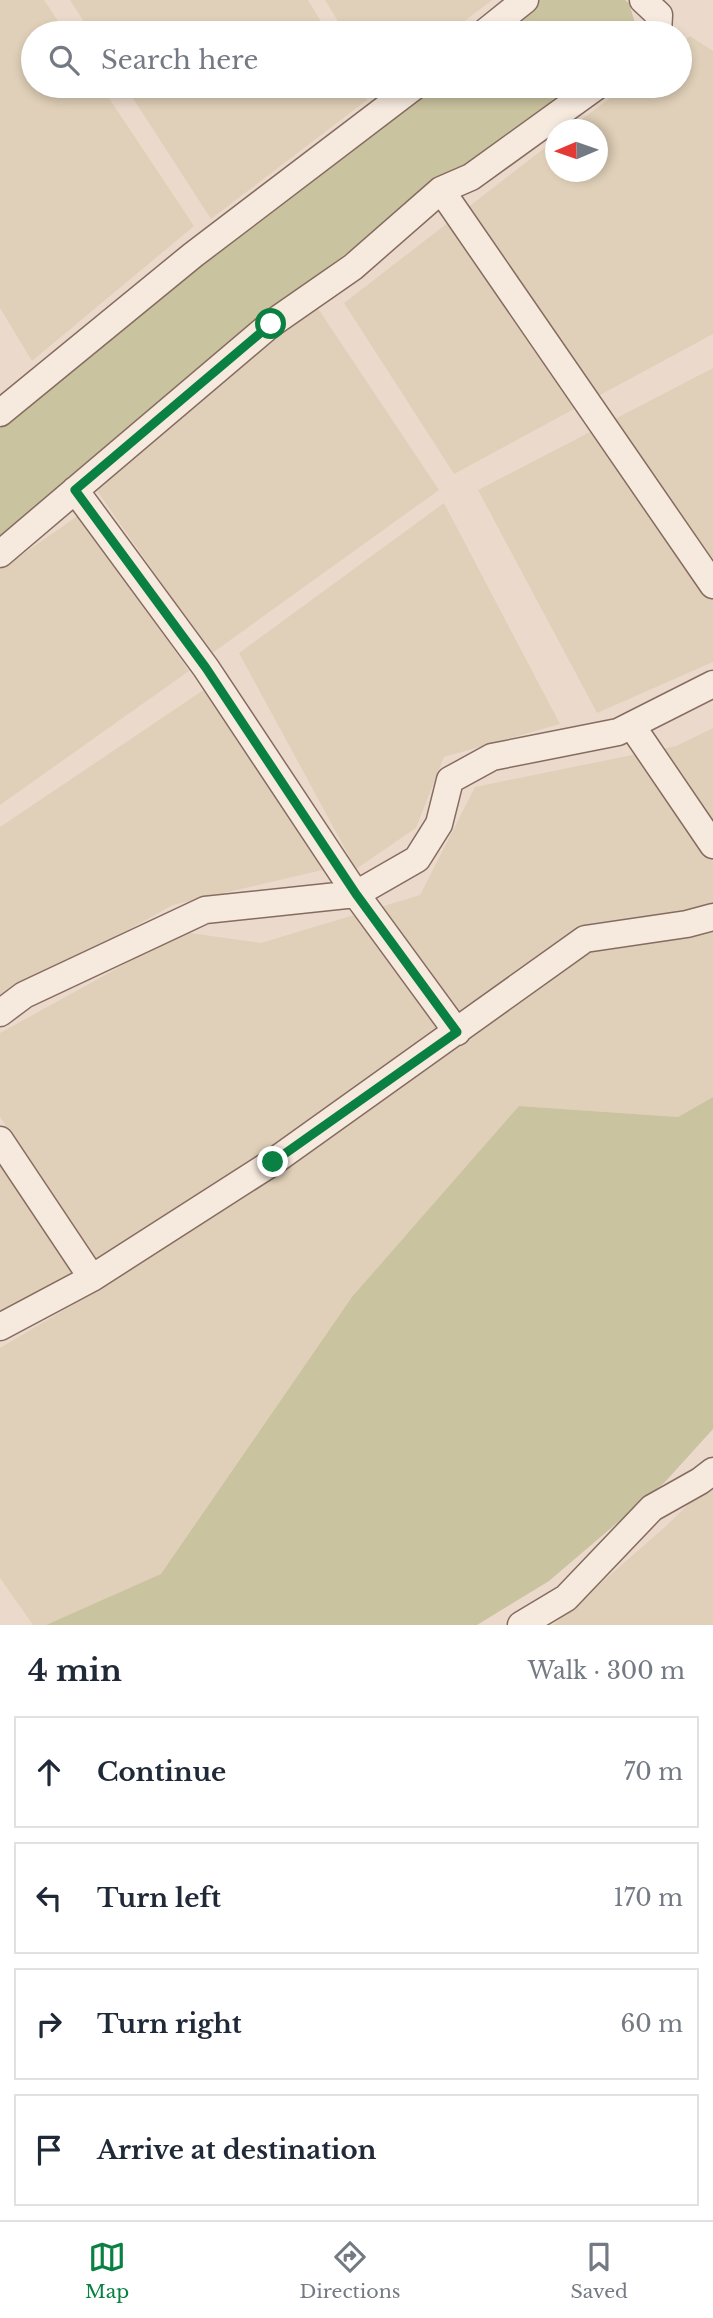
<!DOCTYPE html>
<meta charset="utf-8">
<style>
body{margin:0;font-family:"Libre Baskerville",serif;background:#f2f2f3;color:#1f2937}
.compass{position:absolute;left:545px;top:119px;width:63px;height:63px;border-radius:50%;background:#fff;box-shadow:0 4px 10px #0003;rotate:268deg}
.stop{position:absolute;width:21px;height:21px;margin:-16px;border:5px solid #0b8043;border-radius:50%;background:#fff}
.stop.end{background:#0b8043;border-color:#fff;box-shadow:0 2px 7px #0008}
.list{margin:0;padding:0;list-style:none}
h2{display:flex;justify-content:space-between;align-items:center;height:91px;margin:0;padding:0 28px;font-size:30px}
h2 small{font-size:23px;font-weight:400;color:#747a83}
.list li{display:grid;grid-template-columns:46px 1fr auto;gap:21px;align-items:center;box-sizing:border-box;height:112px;margin:0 14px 14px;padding:0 14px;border:2px solid #e0e1e3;border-radius:0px}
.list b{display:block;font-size:26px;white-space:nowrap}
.list em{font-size:23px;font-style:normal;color:#747a83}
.icon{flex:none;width:38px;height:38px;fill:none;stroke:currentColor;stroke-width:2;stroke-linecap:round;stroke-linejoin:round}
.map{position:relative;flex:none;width:713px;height:1625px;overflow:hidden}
.search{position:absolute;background:#fff;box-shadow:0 4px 10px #0003;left:21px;right:21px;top:21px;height:77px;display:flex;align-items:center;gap:18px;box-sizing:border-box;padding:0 24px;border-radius:38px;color:#747a83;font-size:26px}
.sheet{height:595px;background:#fff}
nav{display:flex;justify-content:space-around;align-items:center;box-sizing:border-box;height:98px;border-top:2px solid #e0e1e3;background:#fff;font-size:19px;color:#747a83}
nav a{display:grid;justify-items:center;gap:4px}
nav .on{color:#0b8043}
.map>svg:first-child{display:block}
.farmland{fill:#e0d0b9}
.green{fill:#c9c39f}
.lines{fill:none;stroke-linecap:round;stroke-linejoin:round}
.minor-casing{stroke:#866b60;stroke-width:29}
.minor{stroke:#f6e9dd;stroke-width:26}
.route{stroke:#0b8043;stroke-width:9}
</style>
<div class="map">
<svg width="713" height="1625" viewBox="0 0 713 1625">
<rect width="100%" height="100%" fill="#ebdacb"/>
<!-- farmland -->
<path class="farmland" d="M0,0H44L66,33H33V86H101L194,226L32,361L0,308Z
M70,0H308L328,33H91Z
M325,0H492L449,33H345Z
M690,36L713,51V334L454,474L344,303L555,140L556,172H598V130L569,129L626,86H680V44Z
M125,86H358L367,100L211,219Z
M313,301L439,490L211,654L95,488Z
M713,368V662L597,713L478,490Z
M444,503L560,724L444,757L416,828L356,869L239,653Z
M79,515L189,671L0,805V570Z
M205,689L327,869L173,905L0,1001V827Z
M713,728V1097L678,1117L519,1106L161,1575L46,1625H33L0,1578V1348L111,1282L0,1117V1033L183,932L261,943L420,895L475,787L676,746Z
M0,1166L75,1273L0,1311Z
M713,1480V1625H553L666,1526Z"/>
<!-- green -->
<path class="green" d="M533,0H625L629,3L638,33H491Z
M425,86H576L281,301L0,539V428L157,298Z
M713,1097V1429L665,1482L549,1581L477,1625H46L161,1574L352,1297L519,1106L678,1117Z"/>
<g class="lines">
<!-- minor casing -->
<g class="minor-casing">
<path id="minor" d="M643,0L659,15L658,33
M484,33L525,0
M441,190L713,585
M0,413L193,255L415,86
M75,490L206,668L356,894L457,1032
M0,554L271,324L353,267L441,190L471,177L597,86
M632,726L713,845
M0,1013L24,995L205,910L356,894L417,859L439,824L450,780L492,757L618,732L713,684
M0,1140L92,1278
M0,1327L92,1278L273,1162L585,939L687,924L713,917
M521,1625L566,1598L652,1508L700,1481L713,1471"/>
</g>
<!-- minor -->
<use href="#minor" class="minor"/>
</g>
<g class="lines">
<!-- route -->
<path class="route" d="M271,324L75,490L206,668L356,894L457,1032L273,1162"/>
</g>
</svg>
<svg class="compass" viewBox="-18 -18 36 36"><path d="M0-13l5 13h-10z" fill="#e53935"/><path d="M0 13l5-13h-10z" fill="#747a83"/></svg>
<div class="stop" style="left:271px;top:324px"></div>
<div class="stop end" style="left:273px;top:1162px"></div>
<div class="search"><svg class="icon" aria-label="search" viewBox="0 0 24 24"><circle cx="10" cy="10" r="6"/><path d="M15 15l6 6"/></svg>Search here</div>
</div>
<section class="sheet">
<h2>4 min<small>Walk · 300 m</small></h2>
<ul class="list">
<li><svg class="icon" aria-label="ahead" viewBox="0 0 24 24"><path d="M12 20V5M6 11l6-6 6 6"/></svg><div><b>Continue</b></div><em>70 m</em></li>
<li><svg class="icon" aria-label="left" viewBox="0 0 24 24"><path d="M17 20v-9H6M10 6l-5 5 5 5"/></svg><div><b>Turn left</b></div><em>170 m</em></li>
<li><svg class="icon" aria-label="right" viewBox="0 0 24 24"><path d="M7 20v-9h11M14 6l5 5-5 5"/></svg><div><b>Turn right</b></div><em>60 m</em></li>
<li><svg class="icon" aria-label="arrive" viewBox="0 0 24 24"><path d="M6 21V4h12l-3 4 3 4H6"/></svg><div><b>Arrive at destination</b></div></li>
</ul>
</section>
<nav>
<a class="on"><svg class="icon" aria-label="map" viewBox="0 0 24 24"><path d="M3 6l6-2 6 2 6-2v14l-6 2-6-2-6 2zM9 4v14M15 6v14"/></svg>Map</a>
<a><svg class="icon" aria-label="directions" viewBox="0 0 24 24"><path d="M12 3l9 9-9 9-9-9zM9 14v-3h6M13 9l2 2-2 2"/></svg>Directions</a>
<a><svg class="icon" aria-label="saved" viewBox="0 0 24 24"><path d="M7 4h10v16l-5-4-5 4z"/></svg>Saved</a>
</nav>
